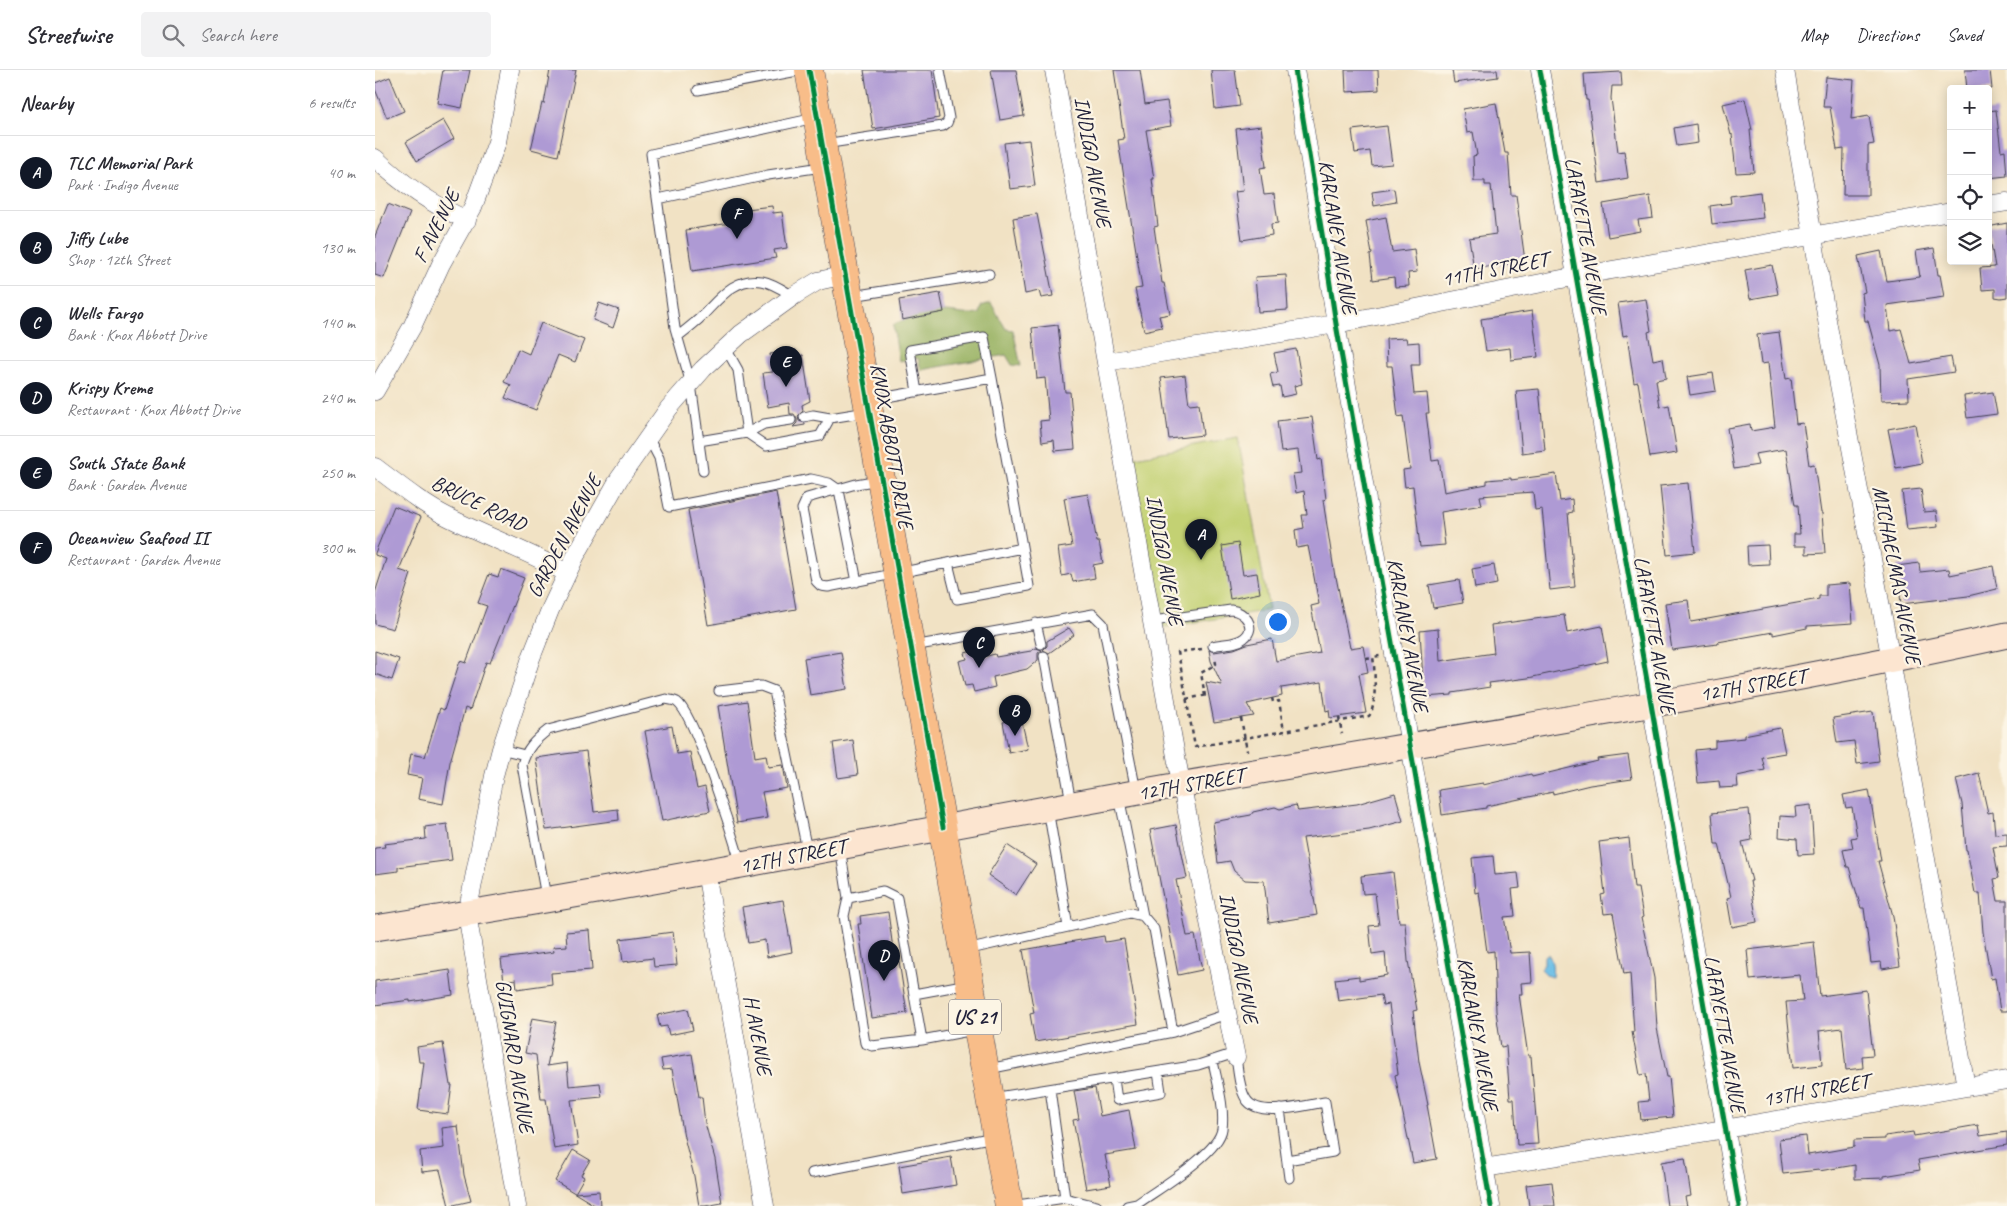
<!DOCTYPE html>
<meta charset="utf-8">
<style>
body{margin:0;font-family:Caveat,sans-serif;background:#f2f2f3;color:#2b2b33}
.controls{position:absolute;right:15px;top:15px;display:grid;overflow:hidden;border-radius:5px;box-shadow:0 2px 12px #0003}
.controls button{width:45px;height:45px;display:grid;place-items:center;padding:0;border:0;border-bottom:1px solid #e1e1e2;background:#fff;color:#2b2b33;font:25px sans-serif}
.you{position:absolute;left:902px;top:551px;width:18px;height:18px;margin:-12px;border:4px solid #fff;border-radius:50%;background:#1a73e8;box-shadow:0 0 0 8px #1a73e833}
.badge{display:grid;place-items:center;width:32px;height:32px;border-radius:50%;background:#111827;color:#fff;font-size:16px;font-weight:700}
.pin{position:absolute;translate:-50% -41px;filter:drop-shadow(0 1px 2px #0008)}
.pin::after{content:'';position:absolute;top:26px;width:18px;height:15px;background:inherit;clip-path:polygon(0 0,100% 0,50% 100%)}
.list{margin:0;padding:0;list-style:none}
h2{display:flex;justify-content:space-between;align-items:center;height:65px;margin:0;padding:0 20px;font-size:21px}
h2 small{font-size:16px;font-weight:400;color:#7c7c81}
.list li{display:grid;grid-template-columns:32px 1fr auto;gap:15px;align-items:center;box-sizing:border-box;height:75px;padding:0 20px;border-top:1px solid #e1e1e2}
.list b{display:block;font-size:19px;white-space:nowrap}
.list p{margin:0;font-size:16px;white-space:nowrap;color:#7c7c81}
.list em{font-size:16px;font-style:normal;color:#7c7c81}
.icon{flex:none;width:28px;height:28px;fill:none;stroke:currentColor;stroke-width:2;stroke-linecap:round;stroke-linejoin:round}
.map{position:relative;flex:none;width:1632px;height:1136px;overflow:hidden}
header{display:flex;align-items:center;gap:30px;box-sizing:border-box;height:70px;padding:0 25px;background:#fff;border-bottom:1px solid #e1e1e2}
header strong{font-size:24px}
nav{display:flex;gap:28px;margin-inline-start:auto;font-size:18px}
.search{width:350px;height:45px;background:#f2f2f3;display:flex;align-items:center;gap:12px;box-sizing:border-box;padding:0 18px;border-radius:5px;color:#7c7c81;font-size:19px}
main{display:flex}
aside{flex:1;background:#fff}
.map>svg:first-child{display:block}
.green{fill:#c3d173;stroke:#727a57}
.forest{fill:#9ab365;stroke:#5e6a50}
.water{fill:#6abee6;stroke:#467090}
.building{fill:#ae9ad4}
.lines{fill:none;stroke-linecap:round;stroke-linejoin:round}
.lane-casing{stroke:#413f50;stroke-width:11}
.street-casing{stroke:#413f50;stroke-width:19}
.secondary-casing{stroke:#413f50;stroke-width:27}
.primary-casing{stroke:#413f50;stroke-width:29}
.path{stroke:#413f50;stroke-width:2.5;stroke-dasharray:4 4;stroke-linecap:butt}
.lane{stroke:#fff;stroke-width:9}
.street{stroke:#fff;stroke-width:18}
.secondary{stroke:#fce5d0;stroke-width:25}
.primary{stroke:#f8bd89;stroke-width:28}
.cycleway-casing{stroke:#fcf5e5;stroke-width:8}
.cycleway{stroke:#00873e;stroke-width:5}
.labels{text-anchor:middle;stroke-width:4.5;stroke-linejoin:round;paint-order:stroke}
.shield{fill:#fcf5e5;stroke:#63616e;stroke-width:1}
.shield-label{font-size:20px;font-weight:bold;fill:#22223b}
.street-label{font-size:21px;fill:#22223b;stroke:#fcf5e5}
</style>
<header>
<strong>Streetwise</strong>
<div class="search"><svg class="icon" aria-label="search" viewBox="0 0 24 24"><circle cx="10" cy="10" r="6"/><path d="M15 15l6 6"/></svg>Search here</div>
<nav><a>Map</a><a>Directions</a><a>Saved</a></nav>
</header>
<main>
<aside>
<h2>Nearby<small>6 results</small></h2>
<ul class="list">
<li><span class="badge">A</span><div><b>TLC Memorial Park</b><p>Park · Indigo Avenue</p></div><em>40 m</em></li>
<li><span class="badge">B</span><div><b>Jiffy Lube</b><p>Shop · 12th Street</p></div><em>130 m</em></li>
<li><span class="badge">C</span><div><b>Wells Fargo</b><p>Bank · Knox Abbott Drive</p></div><em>140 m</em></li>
<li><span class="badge">D</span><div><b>Krispy Kreme</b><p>Restaurant · Knox Abbott Drive</p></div><em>240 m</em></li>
<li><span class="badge">E</span><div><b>South State Bank</b><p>Bank · Garden Avenue</p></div><em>250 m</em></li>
<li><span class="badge">F</span><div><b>Oceanview Seafood II</b><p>Restaurant · Garden Avenue</p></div><em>300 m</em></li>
</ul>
</aside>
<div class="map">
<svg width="1632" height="1136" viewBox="0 0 1632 1136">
<rect width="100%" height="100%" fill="#fcf5e5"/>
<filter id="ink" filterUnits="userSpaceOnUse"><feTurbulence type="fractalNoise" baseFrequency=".02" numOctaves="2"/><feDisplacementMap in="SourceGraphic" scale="10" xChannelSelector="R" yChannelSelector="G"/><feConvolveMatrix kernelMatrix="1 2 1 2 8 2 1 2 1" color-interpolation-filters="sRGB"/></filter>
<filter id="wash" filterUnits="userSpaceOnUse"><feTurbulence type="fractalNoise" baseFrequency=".0096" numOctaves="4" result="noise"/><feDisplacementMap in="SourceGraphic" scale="20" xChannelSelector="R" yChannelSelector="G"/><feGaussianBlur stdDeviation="1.12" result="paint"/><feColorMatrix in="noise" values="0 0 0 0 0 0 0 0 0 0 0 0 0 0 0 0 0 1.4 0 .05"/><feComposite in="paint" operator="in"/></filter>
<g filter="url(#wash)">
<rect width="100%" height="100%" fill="#f1e2c4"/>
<!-- green -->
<path class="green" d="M863,368L894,540L779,559L749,389Z"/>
<!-- forest -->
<path class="forest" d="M616,233L631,259L638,260L646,296L637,295L631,285L546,300L543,288L524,291L518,255C532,247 552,243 568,242C580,242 591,246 604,244L606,236Z"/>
<!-- water -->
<path class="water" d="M1173,884C1178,891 1178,899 1177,907L1173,906L1166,899L1169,894V886Z"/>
<g id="blocks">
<!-- building -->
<path class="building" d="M68,0H95L87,38L62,33Z
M175,0H201L183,86L156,79L167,33L169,34Z
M489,0H557L564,48L498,59Z
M616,0H641L649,46L625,50Z
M739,0H765L770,34L792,31L796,56L771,60L779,109H777L783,156L779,157L787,213H789L795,244L784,246L787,257L769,261L760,219L767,218L743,70L749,69Z
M836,0H860L865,36L840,39Z
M970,0H1003L1004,20L971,22Z
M1077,0H1122L1123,7L1079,13Z
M1590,0H1615L1617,19H1592Z
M1246,2L1247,16H1237L1236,28L1243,82L1249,81L1253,108L1224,113L1213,30H1211L1209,4Z
M15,7L29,41L12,48L0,19V13Z
M1451,7L1479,10L1476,49L1494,46L1499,74L1493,75V125H1468L1469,79L1462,80L1455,37H1448Z
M1370,29L1377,60H1375L1379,102L1361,103L1357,64L1356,65L1348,34Z
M1121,33L1130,83H1133L1136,125H1141L1150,191L1099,199L1094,168L1121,164L1116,115H1110V111H1099L1098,86L1102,85L1098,62L1092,63L1088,39Z
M1621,40L1626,81L1630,80L1632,106L1613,108V41Z
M68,50L79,69L42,91L31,72Z
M1321,54L1323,73L1302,76L1299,58Z
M886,56L891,97L885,98L889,125L899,124L903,153L896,154L897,165L867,170L860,122L868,121L861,59Z
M1012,56L1017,94L997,96L995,81L980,83L977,60Z
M654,70L660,116L635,119L629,73Z
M1019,119L1021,132L999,136L997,122Z
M1385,122L1388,148L1337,154L1335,136L1356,133L1355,126Z
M1275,126L1278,148L1263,150L1265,161L1233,167L1228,134Z
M13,134L35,143L9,208L0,205V166Z
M397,136L398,143L407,142L412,178L399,180L401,188L317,201L311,160L374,150L372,139Z
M662,144L678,226L666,228L664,221L650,224L638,148Z
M1011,147L1017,182L1039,179L1042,202L1033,203L1034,216L1020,217L1019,207L998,210L995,185L997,184L991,151Z
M1632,153V227L1626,228L1620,227V219L1607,220L1605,198L1620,197L1613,157Z
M1559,178L1563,205H1565L1569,227L1512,235L1515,261L1526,259L1536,294L1576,287L1579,302L1533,309L1534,330L1506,331L1505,295L1493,251H1490L1487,223L1490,222L1483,186L1506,181L1512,211L1545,207L1541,181Z
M1397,195L1403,224L1375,229L1370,200Z
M911,205L913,240L883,242L880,207Z
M565,223L569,242L527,250L524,230Z
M1271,229L1276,261L1273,262L1278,290L1288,288L1291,308L1281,310L1285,337L1294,335L1302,383L1275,387L1263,312L1259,313L1252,265L1248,266L1243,233Z
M224,233L244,240L238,258L218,250Z
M1157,241L1163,287L1136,290L1135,278L1111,281L1106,249Z
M166,253L209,270L200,292L183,285L161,340L130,328L136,315L129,312L143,279L154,284Z
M683,255L690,322H695L700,379L680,381L679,370L667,372L665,351L674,350L670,308L662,309L657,258Z
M1404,262L1411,309L1416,308L1421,354L1428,353L1434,395L1439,394L1446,443H1447L1450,483L1431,484V476H1419V464H1425L1423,435H1420L1411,379L1380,384L1383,395L1359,399L1352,358L1375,354L1376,361L1400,357L1393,293L1386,294L1382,265Z
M1031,268L1032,273L1044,272L1045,295H1036L1039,324L1052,323L1054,343H1051L1057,391L1064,390L1069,422L1112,414V410L1136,408V410L1181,404L1185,431L1197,429L1198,442L1193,443L1200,517L1175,520L1167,439L1160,440L1158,422L1105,426L1107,435L1066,442L1070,475L1045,477L1038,416L1030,417L1028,400L1035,399L1028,346L1023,347L1017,296H1012L1011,269Z
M921,279L927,314L919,316L921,324L907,327L905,316L898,317L895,304L903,302L899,283Z
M421,280L422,286L428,285L435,331L427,335L428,341L423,346L424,351L430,353V355L418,357L422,353V349L419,344H415L414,333L393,337L388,303L398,302L395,284Z
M1338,303L1341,321L1315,325L1312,307Z
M810,305L814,334L824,333L828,365L794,369L786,308Z
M1164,319L1170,380L1147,383L1141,321Z
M1618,322L1622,344L1592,348L1589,326Z
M937,347L943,390L946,389L951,429L948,430L960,507H961L975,578L988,576L993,602L984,604L991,643L955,648L954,640L951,641L947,612L906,618L907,626L872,634L879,646L839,652L831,612L847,615L836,591L834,580L839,582L859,579L872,574L897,569L901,591L945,583L936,536L944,534L937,496L933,476L922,478L920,460L929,458L927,445H932L929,421L921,423L918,404L926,403L923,380L906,382L902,351Z
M1540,354L1547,393L1521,398L1513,359Z
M1313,413L1320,482L1292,485L1285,416Z
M1546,419L1549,442L1561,441L1563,457L1532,460L1527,421Z
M401,422L421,539L333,555L313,440Z
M713,424L722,472H724L728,493L718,495L720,508L698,512L696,504L687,506L683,478L697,476L689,428Z
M19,436L46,447L24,500L36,504L18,559L0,554V523L11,489L0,485V483Z
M863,473L868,505L882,503L885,523L855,529L847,476Z
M1393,475L1394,494L1373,495L1372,476Z
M1544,493L1545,502L1574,499L1575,505L1618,496L1622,519L1593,526L1526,534L1522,496Z
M1119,495L1122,514L1100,518L1097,499Z
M126,499L149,508L115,593L111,592L95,640L90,638L75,692L68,734L43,729L47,708L32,705L36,684L50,687L65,638L69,640L85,591L91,593L112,536L103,533L114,504L123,507Z
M1084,510L1088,533L1058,538L1054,515Z
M1475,513L1478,553L1432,556V558L1398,565V562L1343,572V574L1297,580L1290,533L1313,530L1316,552L1444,529V526H1451V515Z
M1189,545L1192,563L1227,556L1233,591L1153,608L1114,613L1115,617L1077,623V625L1049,627L1045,561L1063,559L1065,591L1119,583L1116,555Z
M694,558L699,565L674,583L668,580L672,576V571Z
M610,578L612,586L620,584L621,587L656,581L661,578L667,580L663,583V590L652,599L618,607L620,617L599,622L597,615L590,616L584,591L592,589L590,583Z
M0,581L24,589L17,610L0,604Z
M466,582L472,619L435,625L429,588Z
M372,631L380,687L391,685L393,697L408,695L412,718L387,722L392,748L362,753L343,636Z
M1498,642L1504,691L1482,694L1479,671L1462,673L1458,648Z
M646,648L653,679L634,683L628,652Z
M297,656L302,684L315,682L322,719L330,717L335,741L287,751L270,661Z
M1405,658L1410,683L1387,687L1390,700L1362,706L1363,717L1345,718L1344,711L1323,713L1320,680L1340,678V671L1369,668V665Z
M478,670L483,705L463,708L458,673Z
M211,681L219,742L243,739L244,750L171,760L161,688Z
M1253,685L1257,709L1215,715L1178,724V722L1111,736V738L1067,745L1064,720L1108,713V715L1156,704L1157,707L1223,691L1222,689Z
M1604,703L1613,743L1618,742L1620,764L1632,763V776L1618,777L1624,808L1619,809L1623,831H1632V941H1625L1620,908L1616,909L1608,862L1605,823H1600L1592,780H1591L1587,734L1581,709Z
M1494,720L1506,791H1503L1518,846L1525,896L1507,899L1506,892L1496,893L1489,838H1486L1474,797H1472L1468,780L1478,778L1476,768L1482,767L1477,737L1471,738L1468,725Z
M1020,723L1028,751L994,760L928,768L942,845L894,853L889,811L870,810L859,801L855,791L843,793L838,752L876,745L878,742L900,737L905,739L921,735L923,741L982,734Z
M1436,735L1439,784L1423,785L1422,769L1404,767L1405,746L1421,747L1420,737Z
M1374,739L1377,770L1367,772L1377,811H1375L1382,852L1357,857L1352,828L1356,827L1344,774H1340L1337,743Z
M72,754L77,790L23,797V801L0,804V778L10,777L9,774L51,769L50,757Z
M801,755L812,808L801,810L812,866L820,865L827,900L803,905L775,760Z
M1254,768L1259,818H1263L1268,847L1266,848L1279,908L1282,958L1292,1007H1294L1298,1047L1266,1050L1264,1032L1274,1031L1271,1004L1265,1005L1257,962H1259L1255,903L1249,904L1238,843L1229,844L1226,825L1230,824L1224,772Z
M632,775L661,794L641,825L613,805Z
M1118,786L1120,805L1143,803L1145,818L1137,819L1140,846L1129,847L1135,883L1155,882L1157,912L1146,913L1147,924H1144L1153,986H1156L1163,1074L1142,1075L1139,1029H1135L1131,976L1126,977L1121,941L1119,881L1112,882L1104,822L1100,823L1097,788Z
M1018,802L1024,852H1030L1033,891L1042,940L1038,941L1044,992L1053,1035H1052L1062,1089L1038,1093L1020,1005L1023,1004L1014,934L1008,935L1006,925L963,931L960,909L984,906V910L1012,905L1010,882L997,884L994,856L1004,855L1000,823L988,824L986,806Z
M408,830L417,882L392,887L390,870L373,873L367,837Z
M513,842L518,879L522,878L532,943L497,948L483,854H486L485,846Z
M214,860L217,900L176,903L177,914L142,919L141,909L129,911L126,889L179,882L178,877L192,876L191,862Z
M298,862L302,895L279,897L278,888L248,892L245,869Z
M729,866L730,872L749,869L763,954L660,972L655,944L659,943L648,880Z
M1439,872L1445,926L1491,920L1498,985L1487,986L1488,998L1471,1000L1467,958L1444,961L1447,995L1418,998L1411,932L1428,931L1425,905L1375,910L1372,880Z
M75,900L78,925L35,932V930L0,935V911Z
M313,939L318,960L294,965L292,956L285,957L282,945Z
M157,948L181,952L172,996L192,993L194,1016L225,1013L227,1027L196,1030L203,1075L179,1079L171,1029H166L161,985L150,983Z
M68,973L75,1015H77L73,1044L43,1040L49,992H44L42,977Z
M317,984L324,1027H327L330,1053L340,1089L347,1133L330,1136H324L319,1106L309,1067L297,999L288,1000L286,989Z
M720,1018L725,1046L754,1040L761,1080L730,1085L736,1115L711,1119L698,1050L704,1049L699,1021Z
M1603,1055L1605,1066L1632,1062V1075L1543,1090L1545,1100L1509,1106V1108L1480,1109V1095L1444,1101V1100L1408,1104L1404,1069L1431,1066L1433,1085L1479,1077V1070L1510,1069V1066L1538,1062L1539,1066Z
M83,1056L89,1105L96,1131L74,1136L65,1100L47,1102L45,1081L69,1078L67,1058Z
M198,1080L215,1090L206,1105L209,1107L200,1123L224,1121L225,1136H221L180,1111Z
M576,1087L581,1115L528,1124L524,1096Z
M1310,1088L1316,1126L1310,1127L1312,1136H1292L1286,1092Z
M1177,1112L1180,1136H1154L1151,1115Z"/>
</g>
</g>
<g filter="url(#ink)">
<use href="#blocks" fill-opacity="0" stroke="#413f50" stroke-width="1"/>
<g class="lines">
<!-- lane casing -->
<g class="lane-casing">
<path id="lane" d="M323,20L428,0
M449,74L568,56L572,53L574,48L565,0
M283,129L393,105L447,97
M477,226L614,204
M303,266C310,261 317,255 324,249C342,232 358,206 387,211C398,213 408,220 418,226
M350,277L363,300L372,363L391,376L445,366L455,348
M542,322L535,280L609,267L617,308
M495,330L617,308L654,516L582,529L573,493L647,478
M429,347L438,345L455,348L492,342
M273,367L284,388L294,437L436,409L454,413L464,420L482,512
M324,371L372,363L389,354L416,350
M328,401L316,314L300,258L276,84L440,48
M504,410L481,414L432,428L427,439L441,511L446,516L453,517L573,493
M778,551L856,540C869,541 883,557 869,568C861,575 848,573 838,576
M661,553L666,574
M538,576L718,544L728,554L761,721
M669,586L696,732
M344,621L386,616L399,621L432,780
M126,679L150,685
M744,726L768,846
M673,739L693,857
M465,777L473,828L469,846L490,973L497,976L547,970
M171,827L147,695C151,679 160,670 173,660L291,629C294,630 299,630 302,632C320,645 358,767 366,794
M473,828L508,821L522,828L547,970L599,960
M591,880L755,843L768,846L779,859L798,962
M539,924L593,914
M861,987C863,1000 864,1018 871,1029C883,1049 931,1035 950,1032L958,1082L912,1090
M613,999L798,962L852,944
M739,1009L742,1030L786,1022L783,1002
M617,1028L823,995L860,983
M905,1039L914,1108
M437,1103L619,1067
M690,1128L722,1136
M636,1136L690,1128L675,1019
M752,1136L762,1134C783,1119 844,1083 847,1059C850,1037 842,1012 838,991"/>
</g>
<!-- street casing -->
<g class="street-casing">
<path id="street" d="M679,0L802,692L861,987
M920,0L951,188L961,254L1116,1136
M1165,0L1364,1136
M1410,0L1453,256L1516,590L1591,1017
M0,88C27,114 58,135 92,150
M1613,135L1632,132
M731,292L961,254L1202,206L1576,142
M0,321L37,257L66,194L98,137L122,72L135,0
M0,397C24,415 47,434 73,447C112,467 153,481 192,503
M331,802L390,1136
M1109,1098L1350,1059L1632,1010
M142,1136L92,844L119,706L126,679L156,588L175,540L201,485L244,409L294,338L328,299L366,264L420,225L443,211L470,205"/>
</g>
<!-- secondary casing -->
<g class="secondary-casing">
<path id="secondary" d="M0,858C269,816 536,762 804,715C1080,667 1358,625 1632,565"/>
</g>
<!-- primary casing -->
<g class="primary-casing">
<path id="primary" d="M434,0L634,1136"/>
</g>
<!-- path -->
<path class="path" d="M827,579L803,582L820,677L994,646C1002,636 1000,600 998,587L1005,586
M991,588L998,587
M830,626L826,603L841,594L840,587
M897,628L898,632L904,631L909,661
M811,629L833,625
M964,647L967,664
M866,648L872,681"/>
<!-- lane -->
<use href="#lane" class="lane"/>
<!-- street -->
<use href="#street" class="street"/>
<!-- secondary -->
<use href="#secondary" class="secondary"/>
<!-- primary -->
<use href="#primary" class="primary"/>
<!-- cycleway casing -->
<g class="cycleway-casing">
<path id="cycleway" d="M434,0L568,757
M920,0L951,188L961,254L1116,1136
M1165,0L1364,1136"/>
</g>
<!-- cycleway -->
<use href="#cycleway" class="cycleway"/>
</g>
</g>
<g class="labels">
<!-- shield labels -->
<rect class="shield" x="574" y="929.5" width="52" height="35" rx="4"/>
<g class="shield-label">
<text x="600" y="954">US 21</text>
</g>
<!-- street labels -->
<g class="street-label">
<text transform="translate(718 92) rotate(80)" y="7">INDIGO AVENUE</text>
<text transform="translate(61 156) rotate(-63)" y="7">F AVENUE</text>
<text transform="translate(1211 166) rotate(80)" y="7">LAFAYETTE AVENUE</text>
<text transform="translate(963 167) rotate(81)" y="7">KARLANEY AVENUE</text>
<text transform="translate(1120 199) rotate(-11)" y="7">11TH STREET</text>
<text transform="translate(517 376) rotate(80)" y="7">KNOX ABBOTT DRIVE</text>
<text transform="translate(104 433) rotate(26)" y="7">BRUCE ROAD</text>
<text transform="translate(189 466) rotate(-62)" y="7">GARDEN AVENUE</text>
<text transform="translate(790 490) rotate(80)" y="7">INDIGO AVENUE</text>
<text transform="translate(1522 505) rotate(79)" y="7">MICHAELMAS AVENUE</text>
<text transform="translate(1033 565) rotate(80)" y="7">KARLANEY AVENUE</text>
<text transform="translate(1280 565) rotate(80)" y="7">LAFAYETTE AVENUE</text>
<text transform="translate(1378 615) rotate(-10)" y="7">12TH STREET</text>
<text transform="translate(816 714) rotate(-10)" y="7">12TH STREET</text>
<text transform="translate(418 786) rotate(-11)" y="7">12TH STREET</text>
<text transform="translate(864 888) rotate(79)" y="7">INDIGO AVENUE</text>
<text transform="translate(1103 964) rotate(80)" y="7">KARLANEY AVENUE</text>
<text transform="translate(1350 964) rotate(80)" y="7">LAFAYETTE AVENUE</text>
<text transform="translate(383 965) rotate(80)" y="7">H AVENUE</text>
<text transform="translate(140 986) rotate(81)" y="7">GUIGNARD AVENUE</text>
<text transform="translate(1441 1020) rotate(-10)" y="7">13TH STREET</text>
</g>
</g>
</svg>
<div class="controls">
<button>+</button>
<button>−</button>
<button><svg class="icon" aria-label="locate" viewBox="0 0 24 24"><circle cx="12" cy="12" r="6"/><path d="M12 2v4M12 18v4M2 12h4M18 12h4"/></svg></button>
<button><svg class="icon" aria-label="layers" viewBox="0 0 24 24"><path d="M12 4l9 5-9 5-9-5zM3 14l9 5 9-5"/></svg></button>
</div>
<div class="you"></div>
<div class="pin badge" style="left:826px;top:490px">A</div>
<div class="pin badge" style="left:640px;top:666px">B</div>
<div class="pin badge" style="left:604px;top:598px">C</div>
<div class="pin badge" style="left:509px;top:911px">D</div>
<div class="pin badge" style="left:411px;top:317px">E</div>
<div class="pin badge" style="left:362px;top:169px">F</div>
</div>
</main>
